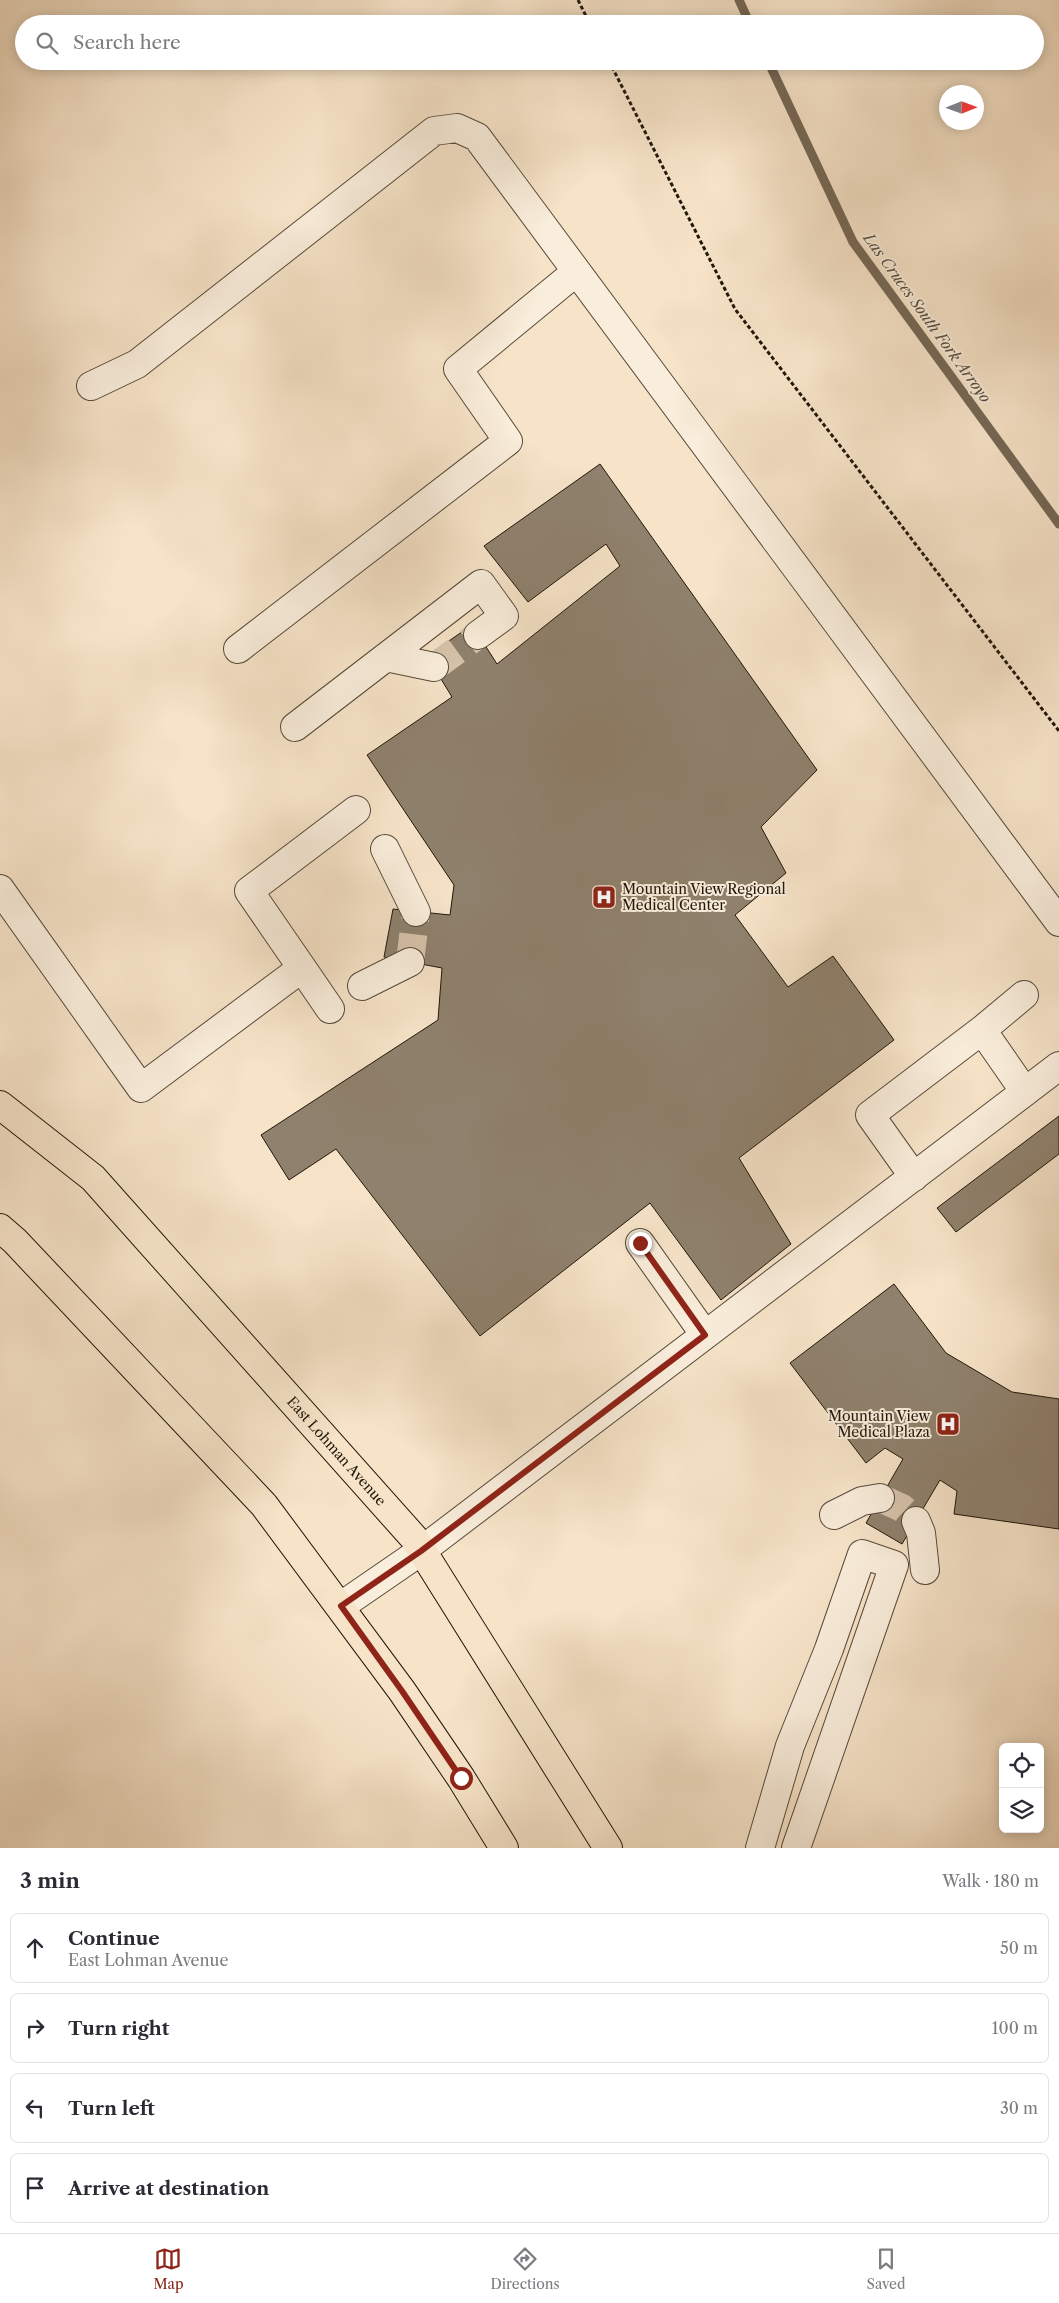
<!DOCTYPE html>
<meta charset="utf-8">
<style>
body{margin:0;font-family:"Libre Caslon Text",serif;background:#f7f7f7;color:#2b2b33}
.controls{position:absolute;right:15px;bottom:15px;display:grid;overflow:hidden;border-radius:8px;box-shadow:0 2px 12px #0003}
.controls button{width:45px;height:45px;display:grid;place-items:center;padding:0;border:0;border-bottom:1px solid #e1e1e2;background:#fff;color:#2b2b33;font:25px sans-serif}
.compass{position:absolute;left:939px;top:85px;width:45px;height:45px;border-radius:50%;background:#fff;box-shadow:0 2px 12px #0003;rotate:89deg}
.stop{position:absolute;width:15px;height:15px;margin:-11px;border:4px solid #8f2418;border-radius:50%;background:#fff}
.stop.end{background:#8f2418;border-color:#fff;box-shadow:0 1px 5px #0008}
.list{margin:0;padding:0;list-style:none}
h2{display:flex;justify-content:space-between;align-items:center;height:65px;margin:0;padding:0 20px;font-size:21px}
h2 small{font-size:16px;font-weight:400;color:#7c7c81}
.list li{display:grid;grid-template-columns:32px 1fr auto;gap:15px;align-items:center;box-sizing:border-box;height:70px;margin:0 10px 10px;padding:0 10px;border:1px solid #e1e1e2;border-radius:8px}
.list b{display:block;font-size:19px;white-space:nowrap}
.list p{margin:0;font-size:16px;white-space:nowrap;color:#7c7c81}
.list em{font-size:16px;font-style:normal;color:#7c7c81}
.icon{flex:none;width:28px;height:28px;fill:none;stroke:currentColor;stroke-width:2;stroke-linecap:round;stroke-linejoin:round}
.map{position:relative;flex:none;width:1059px;height:1848px;overflow:hidden}
.search{position:absolute;background:#fff;box-shadow:0 2px 12px #0003;left:15px;right:15px;top:15px;height:55px;display:flex;align-items:center;gap:12px;box-sizing:border-box;padding:0 18px;border-radius:28px;color:#7c7c81;font-size:19px}
.sheet{height:385px;background:#fff}
nav{display:flex;justify-content:space-around;align-items:center;box-sizing:border-box;height:70px;border-top:1px solid #e1e1e2;background:#fff;font-size:14px;color:#7c7c81}
nav a{display:grid;justify-items:center;gap:2px}
nav .on{color:#8f2418}
.map>svg:first-child{display:block}
.lines{fill:none;stroke-linecap:round;stroke-linejoin:round}
.stream{stroke:#756856;stroke-width:9}
.building{fill:#8f816d;stroke:#20170b}
.minor-tunnel{stroke:#d6c4ac;stroke-width:28;stroke-dasharray:28 14;stroke-linecap:butt}
.minor-casing{stroke:#564a3a;stroke-width:30}
.major-casing{stroke:#20170b;stroke-width:30}
.path{stroke:#20170b;stroke-width:3;stroke-dasharray:4 2.5;stroke-linecap:butt}
.minor{stroke:#f9eddb;stroke-width:28}
.major{stroke:#f6e3c8;stroke-width:28}
.route{stroke:#8f2418;stroke-width:6}
.labels{text-anchor:middle;stroke-width:4;stroke-linejoin:round;paint-order:stroke}
.poi-label{font-size:14px;fill:#20170b;stroke:#f9eddb;text-anchor:start}
.street-label{font-size:14px;fill:#20170b;stroke:#f9eddb}
.water-label{font-size:15px;font-style:italic;fill:#584d3d;stroke:#f9eddb}
</style>
<div class="map">
<svg width="1059" height="1848" viewBox="0 0 1059 1848">
<rect width="100%" height="100%" fill="#f6e3c8"/>
<filter id="stains"><feTurbulence type="fractalNoise" baseFrequency=".004" numOctaves="4"/><feColorMatrix values="0 0 0 0 .2 0 0 0 0 .09 0 0 0 0 .02 0 0 0 .5 -.17"/></filter>
<radialGradient id="worn" r=".72"><stop offset=".6" stop-color="#630" stop-opacity="0"/><stop offset="1" stop-color="#630" stop-opacity=".3"/></radialGradient>
<g class="lines">
<!-- stream -->
<path class="stream" d="M739,0L750,24
M768,61L853,242L1059,524"/>
</g>
<!-- building -->
<path class="building" d="M600,464L817,770L761,827L786,873L735,915L788,987L833,956L894,1040L739,1158L791,1244L721,1300L650,1203L480,1336L336,1149L289,1180L261,1135L438,1020L442,968L384,957L393,909L450,915L454,885L367,755L452,697L427,656L472,625L497,664L620,566L606,544L528,602L484,546Z
M1059,1116V1154L956,1232L937,1208Z
M894,1284L946,1353L1012,1392L1059,1399V1529L954,1514L957,1491L940,1480L902,1544L866,1523L903,1459L885,1448L866,1463L790,1363Z"/>
<g class="lines">
<!-- minor-tunnel -->
<path class="minor-tunnel" d="M434,667L478,635
M410,962L416,912
M880,1498L902,1508L916,1521"/>
<!-- minor casing -->
<g class="minor-casing">
<path id="minor" d="M91,386L137,364L434,131L457,128L477,137L1059,922
M238,649L508,441L458,369L576,272
M386,657L434,667
M295,727L481,584L504,616L478,635
M385,849L416,912
M0,889L141,1088L302,968L330,1009
M302,968L249,891L356,810
M362,986L410,962
M1024,995L982,1030L1025,1092
M914,1177L870,1115L982,1030
M640,1243L705,1335
M834,1515L862,1501L880,1498
M916,1521L921,1533L925,1570
M341,1606L421,1551L1059,1066
M760,1848L790,1746L829,1649L862,1554L894,1565L796,1848"/>
</g>
<!-- major casing -->
<g class="major-casing">
<g id="major">
<path id="s1" d="M0,1105L93,1178L414,1538L608,1848"/>
<path d="M0,1228L15,1241L264,1505L402,1691L461,1778L504,1848"/>
</g>
</g>
<!-- path -->
<path class="path" d="M578,0L590,24
M609,61L735,309L1059,731"/>
<!-- minor -->
<use href="#minor" class="minor"/>
<!-- major -->
<use href="#major" class="major"/>
</g>
<g class="lines">
<!-- route -->
<path class="route" d="M461,1778L402,1691L341,1606L421,1551L705,1335L640,1243"/>
</g>
<!-- icons -->
<defs>
<g id="hospital-square" transform="scale(1.25)"><rect x="-9" y="-9" width="18" height="18" rx="4" fill="#8f2418" stroke="#f9eddb"/><path d="M-5-5h3v3.5h4V-5h3V5h-3V1.5h-4V5h-3Z" fill="#fff"/></g>
</defs>
<g fill-rule="evenodd">
<use href="#hospital-square" x="604" y="897"/>
<use href="#hospital-square" x="948" y="1424"/>
</g>
<g class="labels">
<!-- poi labels -->
<g class="poi-label">
<text x="622" y="894">Mountain View Regional<tspan x="622" dy="16">Medical Center</tspan></text>
<text x="930" y="1421" text-anchor="end">Mountain View<tspan x="930" dy="16">Medical Plaza</tspan></text>
</g>
<!-- street labels -->
<g class="street-label">
<text dy="5" stroke="none"><textPath href="#s1" startOffset="484">East Lohman Avenue</textPath></text>
</g>
<!-- water labels -->
<g class="water-label">
<text transform="translate(927 318) rotate(54)" y="5">Las Cruces South Fork Arroyo</text>
</g>
</g>
<rect width="100%" height="100%" filter="url(#stains)"/>
<rect width="100%" height="100%" fill="url(#worn)"/>
</svg>
<div class="controls">
<button><svg class="icon" aria-label="locate" viewBox="0 0 24 24"><circle cx="12" cy="12" r="6"/><path d="M12 2v4M12 18v4M2 12h4M18 12h4"/></svg></button>
<button><svg class="icon" aria-label="layers" viewBox="0 0 24 24"><path d="M12 4l9 5-9 5-9-5zM3 14l9 5 9-5"/></svg></button>
</div>
<svg class="compass" viewBox="-18 -18 36 36"><path d="M0-13l5 13h-10z" fill="#e53935"/><path d="M0 13l5-13h-10z" fill="#7c7c81"/></svg>
<div class="stop" style="left:461px;top:1778px"></div>
<div class="stop end" style="left:640px;top:1243px"></div>
<div class="search"><svg class="icon" aria-label="search" viewBox="0 0 24 24"><circle cx="10" cy="10" r="6"/><path d="M15 15l6 6"/></svg>Search here</div>
</div>
<section class="sheet">
<h2>3 min<small>Walk · 180 m</small></h2>
<ul class="list">
<li><svg class="icon" aria-label="ahead" viewBox="0 0 24 24"><path d="M12 20V5M6 11l6-6 6 6"/></svg><div><b>Continue</b><p>East Lohman Avenue</p></div><em>50 m</em></li>
<li><svg class="icon" aria-label="right" viewBox="0 0 24 24"><path d="M7 20v-9h11M14 6l5 5-5 5"/></svg><div><b>Turn right</b></div><em>100 m</em></li>
<li><svg class="icon" aria-label="left" viewBox="0 0 24 24"><path d="M17 20v-9H6M10 6l-5 5 5 5"/></svg><div><b>Turn left</b></div><em>30 m</em></li>
<li><svg class="icon" aria-label="arrive" viewBox="0 0 24 24"><path d="M6 21V4h12l-3 4 3 4H6"/></svg><div><b>Arrive at destination</b></div></li>
</ul>
</section>
<nav>
<a class="on"><svg class="icon" aria-label="map" viewBox="0 0 24 24"><path d="M3 6l6-2 6 2 6-2v14l-6 2-6-2-6 2zM9 4v14M15 6v14"/></svg>Map</a>
<a><svg class="icon" aria-label="directions" viewBox="0 0 24 24"><path d="M12 3l9 9-9 9-9-9zM9 14v-3h6M13 9l2 2-2 2"/></svg>Directions</a>
<a><svg class="icon" aria-label="saved" viewBox="0 0 24 24"><path d="M7 4h10v16l-5-4-5 4z"/></svg>Saved</a>
</nav>
